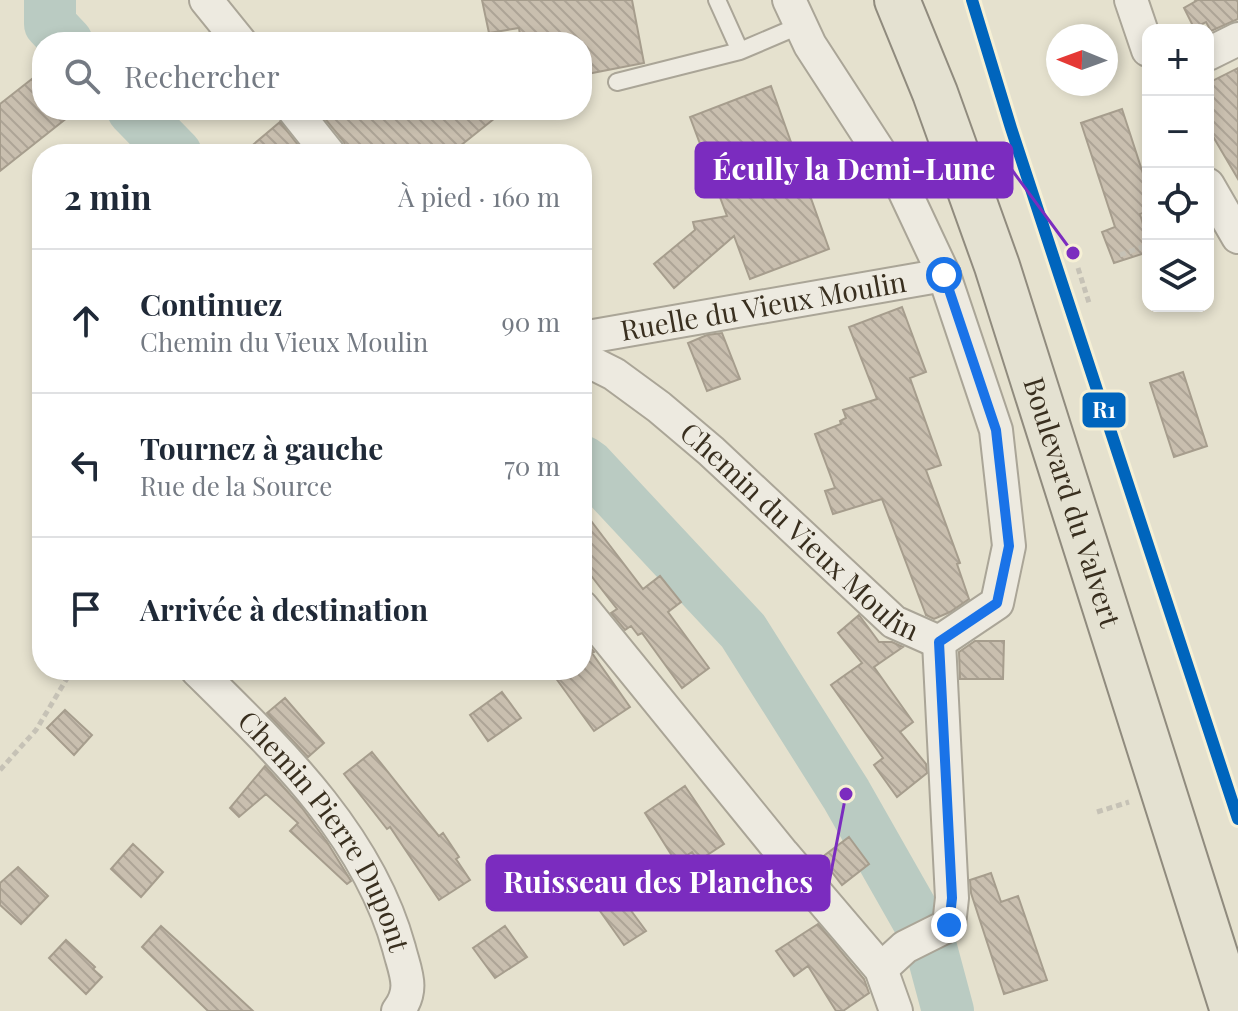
<!DOCTYPE html>
<html lang="fr">
<meta charset="utf-8">
<style>
body{margin:0;font-family:"Playfair Display",serif;background:#f2f2f3;color:#1f2937}
.controls{position:absolute;right:24px;top:24px;display:grid;overflow:hidden;border-radius:16px;box-shadow:0 4px 12px #0003}
.controls button{width:72px;height:72px;display:grid;place-items:center;padding:0;border:0;border-bottom:2px solid #e0e1e3;background:#fff;color:#1f2937;font:40px sans-serif}
.compass{position:absolute;left:1046px;top:24px;width:72px;height:72px;border-radius:50%;background:#fff;box-shadow:0 4px 12px #0003;rotate:271deg}
.stop{position:absolute;width:24px;height:24px;margin:-18px;border:6px solid #1a73e8;border-radius:50%;background:#fff}
.stop.end{background:#1a73e8;border-color:#fff;box-shadow:0 2px 8px #0008}
.list{margin:0;padding:0;list-style:none}
h2{display:flex;justify-content:space-between;align-items:center;height:104px;margin:0;padding:0 32px;font-size:34px}
h2 small{font-size:26px;font-weight:400;color:#747a83}
.list li{display:grid;grid-template-columns:52px 1fr auto;gap:24px;align-items:center;box-sizing:border-box;height:144px;padding:0 32px;border-top:2px solid #e0e1e3}
.list b{display:block;font-size:30px;white-space:nowrap}
.list p{margin:0;font-size:26px;white-space:nowrap;color:#747a83}
.list em{font-size:26px;font-style:normal;color:#747a83}
.icon{flex:none;width:44px;height:44px;fill:none;stroke:currentColor;stroke-width:2;stroke-linecap:round;stroke-linejoin:round}
.map{position:relative;flex:none;width:1238px;height:1011px;overflow:hidden}
.search{position:absolute;background:#fff;box-shadow:0 4px 12px #0003;left:32px;top:32px;width:560px;height:88px;display:flex;align-items:center;gap:20px;box-sizing:border-box;padding:0 28px;border-radius:32px;color:#747a83;font-size:30px}
.panel{position:absolute;background:#fff;box-shadow:0 4px 12px #0003;left:32px;top:144px;width:560px;height:536px;border-radius:32px}
.map>svg:first-child{display:block}
.lines{fill:none;stroke-linecap:round;stroke-linejoin:round}
.river{stroke:#bacbc2;stroke-width:52}
.building{fill:url(#building-back-hatch);stroke:#a69d8d;stroke-width:2}
.service-casing{stroke:#aaa597;stroke-width:20}
.minor-casing{stroke:#aaa597;stroke-width:36}
.primary-casing{stroke:#908b7e;stroke-width:48}
.path{stroke:#c6c2b6;stroke-width:5;stroke-dasharray:6 4;stroke-linecap:butt}
.service{stroke:#edeae0;stroke-width:16}
.minor{stroke:#edeae0;stroke-width:32}
.primary{stroke:#e4e1d1;stroke-width:44}
.rail-1-casing{stroke:#f6f0d5;stroke-width:18}
.rail-1{stroke:#0065bd;stroke-width:12}
.route{stroke:#1a73e8;stroke-width:10}
.labels{text-anchor:middle;stroke-width:8;stroke-linejoin:round;paint-order:stroke}
.street-label{font-size:28px;fill:#392f1f;stroke:#f6f0d5}
.leader{fill:none;stroke:#7b2cbf;stroke-width:3}
.callout-dot{fill:#7b2cbf;stroke:#f6f0d5;stroke-width:3}
.callout{fill:#7b2cbf;stroke:#7b2cbf;stroke-width:3}
.callout-label{font-size:30px;text-anchor:middle;font-weight:bold;fill:#fff}
.line-badge{stroke:#f6f0d5;stroke-width:3}
.badge-label{font-size:22px;text-anchor:middle;font-weight:bold;fill:#fff}
</style>
<div class="map">
<svg width="1238" height="1011" viewBox="0 0 1238 1011">
<defs>
<pattern id="building-back-hatch" width="6" height="6" patternUnits="userSpaceOnUse" patternTransform="scale(2)"><rect width="6" height="6" fill="#c9bfaf"/><path d="M-1 5l2 2M0 0l6 6M5-1l2 2" fill="none" stroke="#ada496"/></pattern>
</defs>
<rect width="100%" height="100%" fill="#e5e1ce"/>
<g class="lines">
<!-- river -->
<path class="river" d="M50,0V24L67,42
M133,110L176,154
M582,461L589,466L743,631L846,794L929,940L948,1011"/>
</g>
<!-- building -->
<path class="building" d="M482,0H632L644,63L582,75V42H521L519,28L489,33Z
M1195,0H1238V19L1211,31L1206,22L1194,28L1184,8L1196,1Z
M1238,68V179L1208,128V83Z
M42,71V110H77L0,171V104Z
M771,86L829,249L750,279L734,236L674,288L654,264L695,230L693,222L727,216L690,117Z
M1122,109L1148,189V211L1140,214L1148,241V252L1114,263L1102,232L1115,227L1081,123Z
M318,110H505L450,154H348L344,142Z
M280,122L305,154H242Z
M902,307L926,372L910,378L941,465L926,470L960,563L957,564L969,599L950,612L934,619L926,615L882,499L833,514L825,491L835,488L815,434L841,424L840,421L846,418L843,410L877,399L849,327Z
M722,333L740,379L707,391L688,343L707,335Z
M1183,372L1207,446L1174,457L1150,383Z
M582,509L643,589L660,576L681,602L668,612L709,668L682,688L642,633L638,635L631,626L625,630L611,613L617,609L582,564Z
M859,615L879,642H892L903,647L874,667L913,722L900,732L926,764L927,773L897,797L874,765L883,758L831,685L862,663L838,633Z
M582,637L594,652L592,653L630,707L594,731L550,670H582Z
M975,641H1004L1003,679H960L959,652Z
M502,692L521,718L488,741L470,715Z
M285,698L324,743L308,757L267,713Z
M65,710L92,735L74,755L47,728Z
M372,752L439,836L443,833L459,857L456,859L470,880L439,900L390,827L387,829L344,774Z
M265,766L302,808L327,842L351,881L347,884L290,831L298,823L266,794L239,817L230,808Z
M685,786L724,844L698,861L692,852L676,862L645,813Z
M849,837L869,864L842,885L821,858Z
M133,844L163,872L141,897L111,869Z
M18,867L48,896L21,924L0,905V883Z
M991,873L1001,902L1018,896L1047,980L1004,994L971,893L970,880Z
M621,897L646,931L624,945L600,911Z
M818,924L864,979L869,993L843,1011H836L808,966L794,976L776,951Z
M161,926L181,944L253,1011H208L142,947Z
M505,926L527,957L495,978L473,948Z
M66,940L95,967L93,969L102,977L86,994L49,958Z"/>
<g class="lines">
<!-- service casing -->
<g class="service-casing">
<path id="service" d="M717,0L740,51L801,25
M617,82L740,51"/>
</g>
<!-- minor casing -->
<g class="minor-casing">
<g id="minor">
<path d="M206,0L240,42"/>
<path d="M1131,0L1148,50"/>
<path d="M1208,54L1238,39"/>
<path d="M294,110L329,154"/>
<path d="M1208,185L1238,237"/>
<path id="s1" d="M582,338L944,275"/>
<path id="s2" d="M582,358L614,374L659,407L711,451L894,622L939,642L997,603L1009,546L996,430L944,275L904,190L810,45L789,0"/>
<path d="M582,607L783,854L881,969L896,1011"/>
<path id="s3" d="M197,670C278,750 368,835 399,948C405,972 415,989 398,1011"/>
<path d="M881,969L905,947L949,925L952,898L939,642"/>
</g>
</g>
<!-- primary casing -->
<g class="primary-casing">
<g id="primary">
<path id="s4" d="M897,0L935,93L997,266L1233,1011"/>
</g>
</g>
<!-- path -->
<path class="path" d="M1120,255L1148,245
M1078,268L1090,306
M0,770L36,730L72,670
M1097,812L1129,802"/>
<!-- service -->
<use href="#service" class="service"/>
<!-- minor -->
<use href="#minor" class="minor"/>
<!-- primary -->
<use href="#primary" class="primary"/>
<!-- rail-1 casing -->
<g class="rail-1-casing">
<path id="rail-1" d="M972,0L1011,128L1238,819"/>
</g>
<!-- rail-1 -->
<use href="#rail-1" class="rail-1"/>
</g>
<g class="lines">
<!-- route -->
<path class="route" d="M944,275L996,430L1009,546L997,603L939,642L952,898L949,925"/>
</g>
<g class="labels">
<!-- street labels -->
<g class="street-label">
<text dy="10" stroke="none"><textPath href="#s1" startOffset="184">Ruelle du Vieux Moulin</textPath></text>
<text dy="10" stroke="none"><textPath href="#s4" startOffset="532">Boulevard du Valvert</textPath></text>
<text dy="10" stroke="none"><textPath href="#s2" startOffset="280">Chemin du Vieux Moulin</textPath></text>
<text dy="10" stroke="none"><textPath href="#s3" startOffset="208">Chemin Pierre Dupont</textPath></text>
</g>
</g>
<!-- callouts -->
<path class="leader" d="M1073 253L1012 170M846 794L829 883"/>
<g class="callout-dot">
<circle cx="1073" cy="253" r="8"/>
<circle cx="846" cy="794" r="8"/>
</g>
<g class="callout">
<rect x="696" y="143" width="316" height="54" rx="8"/>
<rect x="487" y="856" width="342" height="54" rx="8"/>
</g>
<g class="callout-label">
<text x="854" y="180">Écully la Demi-Lune</text>
<text x="658" y="893">Ruisseau des Planches</text>
</g>
<rect class="line-badge" x="1081" y="391" width="46" height="38" rx="8" fill="#0065bd"/>
<g class="badge-label">
<text x="1104" y="418">R1</text>
</g>
</svg>
<div class="controls">
<button>+</button>
<button>−</button>
<button><svg class="icon" aria-label="locate" viewBox="0 0 24 24"><circle cx="12" cy="12" r="6"/><path d="M12 2v4M12 18v4M2 12h4M18 12h4"/></svg></button>
<button><svg class="icon" aria-label="layers" viewBox="0 0 24 24"><path d="M12 4l9 5-9 5-9-5zM3 14l9 5 9-5"/></svg></button>
</div>
<svg class="compass" viewBox="-18 -18 36 36"><path d="M0-13l5 13h-10z" fill="#e53935"/><path d="M0 13l5-13h-10z" fill="#747a83"/></svg>
<div class="stop" style="left:944px;top:275px"></div>
<div class="stop end" style="left:949px;top:925px"></div>
<div class="search"><svg class="icon" aria-label="search" viewBox="0 0 24 24"><circle cx="10" cy="10" r="6"/><path d="M15 15l6 6"/></svg>Rechercher</div>
<section class="panel">
<h2>2 min<small>À pied · 160 m</small></h2>
<ul class="list">
<li><svg class="icon" aria-label="ahead" viewBox="0 0 24 24"><path d="M12 20V5M6 11l6-6 6 6"/></svg><div><b>Continuez</b><p>Chemin du Vieux Moulin</p></div><em>90 m</em></li>
<li><svg class="icon" aria-label="left" viewBox="0 0 24 24"><path d="M17 20v-9H6M10 6l-5 5 5 5"/></svg><div><b>Tournez à gauche</b><p>Rue de la Source</p></div><em>70 m</em></li>
<li><svg class="icon" aria-label="arrive" viewBox="0 0 24 24"><path d="M6 21V4h12l-3 4 3 4H6"/></svg><div><b>Arrivée à destination</b></div></li>
</ul>
</section>
</div>
